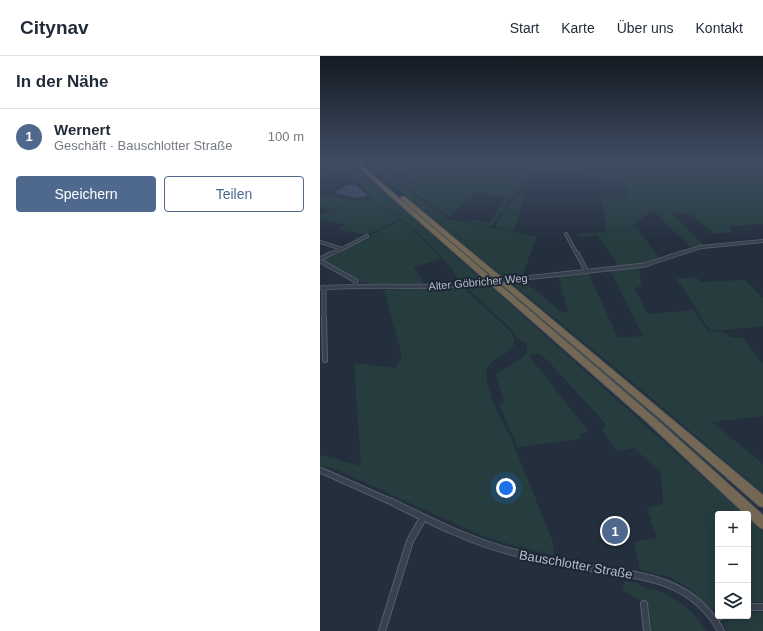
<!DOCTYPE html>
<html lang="de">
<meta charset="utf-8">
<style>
body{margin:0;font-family:Arial,sans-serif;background:#f6f6f7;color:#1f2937}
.controls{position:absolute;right:12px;bottom:12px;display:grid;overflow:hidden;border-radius:4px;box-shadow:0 4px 16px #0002}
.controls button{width:36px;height:36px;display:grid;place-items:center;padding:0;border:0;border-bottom:1px solid #e0e1e3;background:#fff;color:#1f2937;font:20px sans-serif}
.you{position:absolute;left:186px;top:432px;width:14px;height:14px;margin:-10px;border:3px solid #fff;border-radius:50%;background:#1a73e8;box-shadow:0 0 0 6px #1a73e833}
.badge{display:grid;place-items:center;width:26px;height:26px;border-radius:50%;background:#4f688e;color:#fff;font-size:13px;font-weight:700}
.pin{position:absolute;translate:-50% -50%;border:2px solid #fff;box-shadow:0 1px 4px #0006}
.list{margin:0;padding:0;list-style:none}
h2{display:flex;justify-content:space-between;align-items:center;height:52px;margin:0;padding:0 16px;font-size:17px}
h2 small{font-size:13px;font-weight:400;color:#747a83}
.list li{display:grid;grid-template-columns:26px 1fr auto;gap:12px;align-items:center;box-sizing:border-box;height:56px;padding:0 16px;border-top:1px solid #e0e1e3}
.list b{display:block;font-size:15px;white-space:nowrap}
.list p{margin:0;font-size:13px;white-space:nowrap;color:#747a83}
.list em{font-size:13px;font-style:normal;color:#747a83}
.actions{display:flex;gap:8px;padding:12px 16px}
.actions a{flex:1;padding:9px 0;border:1px solid #4f688e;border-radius:4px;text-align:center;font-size:14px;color:#4f688e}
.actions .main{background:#4f688e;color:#fff}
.icon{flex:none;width:22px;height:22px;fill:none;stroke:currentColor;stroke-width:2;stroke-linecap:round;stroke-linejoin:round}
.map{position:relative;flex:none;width:443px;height:575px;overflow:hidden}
header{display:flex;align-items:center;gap:24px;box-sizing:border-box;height:56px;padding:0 20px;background:#fff;border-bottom:1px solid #e0e1e3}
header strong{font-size:19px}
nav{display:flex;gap:22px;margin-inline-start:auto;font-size:14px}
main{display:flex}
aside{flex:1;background:#fff}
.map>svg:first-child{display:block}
.green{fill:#263c3f}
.water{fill:#394c67}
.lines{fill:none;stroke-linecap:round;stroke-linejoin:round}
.minor-far4-casing{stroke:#565f6c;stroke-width:4}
.minor-far3-casing{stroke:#565f6c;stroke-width:5}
.minor-far2-casing{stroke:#565f6c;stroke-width:6}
.minor-far1-casing{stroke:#565f6c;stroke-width:7}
.minor-casing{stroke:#565f6c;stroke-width:8}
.motorway-casing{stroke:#434c59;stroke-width:2}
.minor-far4{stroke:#38414e;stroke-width:2.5}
.minor-far3{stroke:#38414e;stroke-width:3.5}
.minor-far2{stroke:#38414e;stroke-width:4}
.minor-far1{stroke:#38414e;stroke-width:5}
.minor{stroke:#38414e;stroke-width:6}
.motorway{fill:#746855;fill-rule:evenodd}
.minor-bridge-casing{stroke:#565f6c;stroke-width:5;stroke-linecap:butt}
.minor-bridge{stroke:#38414e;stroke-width:3.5}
.labels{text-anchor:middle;stroke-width:4;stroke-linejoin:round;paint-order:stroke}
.street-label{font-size:11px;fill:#b4bcc9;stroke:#1d2633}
.near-street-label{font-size:13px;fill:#b4bcc9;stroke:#1d2633}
</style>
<header>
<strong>Citynav</strong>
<nav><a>Start</a><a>Karte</a><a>Über uns</a><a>Kontakt</a></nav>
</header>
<main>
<aside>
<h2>In der Nähe<small></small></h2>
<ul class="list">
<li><span class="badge">1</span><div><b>Wernert</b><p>Geschäft · Bauschlotter Straße</p></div><em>100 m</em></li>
</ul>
<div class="actions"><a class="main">Speichern</a><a>Teilen</a></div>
</aside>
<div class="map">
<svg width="443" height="575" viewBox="0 0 443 575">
<rect width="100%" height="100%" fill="#242f3e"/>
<!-- green -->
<path class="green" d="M0,105L4,106L2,105H17V107L6,106L26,109L27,111L28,110L24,105H31L54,127L164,225L141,227L134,216L115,193L80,161L70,153L49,146L52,143L50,141V139L39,127L33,126L27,113L0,125V123L11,118L4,121L0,120Z
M38,105L350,372L407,424L67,131Z
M46,105H51L73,126L92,137L128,163L170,171V173L175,172L217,181L202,220L203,221L186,223L76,132Z
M124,105H437L443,109V168L410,170L412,176L394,178L372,158L350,156L384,189L371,192L335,157L344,156L332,155L308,173L286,175L282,141L307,142L305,135L313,140L306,134L303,127L215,110L197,139L194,140L204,124L192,142H189L191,143L172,170L148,166L151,164L169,167L186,141L154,136L155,137L129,161L95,137L83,131L121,108L114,111L111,109Z
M55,108L79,126L109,109L112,112L85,128L79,129Z
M0,138L33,144L19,150V151C25,149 32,144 37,145C50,145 73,153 80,163L47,179L20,174L21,171L26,169L0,164V159L19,151L12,153L0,151Z
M197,140H204L194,175L176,171H175L194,141Z
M82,164L114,194L122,203L94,211L104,228L64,229L41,226L0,204Z
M315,170L340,202L323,208L299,210L277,179L259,181L257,178L307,174Z
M318,211C321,218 319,224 322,230L314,232L328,258L373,254L388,275L403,276L412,282L422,281L443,308V360L392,366L443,408V437L310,324L190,226L205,225L241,256H248L238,220L268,217L298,282L323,280L290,214Z
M376,221L380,226L425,224L443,242V270L398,275L389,273C377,256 370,240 356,223Z
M168,228L424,458H398V553L389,552L372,534L350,521L320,514L314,486L337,482L327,452L343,448L341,417L314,392L298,396L282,374L286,368L227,304L218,297L209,300L269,376L260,378L261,383L198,391L179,349L184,346L176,318L206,299L207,288L197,282L190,272L146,231Z
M142,231L188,273C208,295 175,298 168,311C164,318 168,329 170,336C174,352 184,368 191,383C206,418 220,454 234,489L233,499L167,482L13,412L0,409V399L41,410L34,307L75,312L82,300L64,234Z
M428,462L443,476V546H428Z
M304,525L318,527C323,534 334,532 341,536C360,544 375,557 386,575H330L327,547L303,535Z
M428,557H443V575H407L404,568L413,561L428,560Z"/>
<!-- water -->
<path class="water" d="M28,129H36L48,140L37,142L16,137V135Z"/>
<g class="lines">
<!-- minor-far4 casing -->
<g class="minor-far4-casing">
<path id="minor-far4" d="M246,178L257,198
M0,186L22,193L10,198
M22,193L47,180
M358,198L381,191L443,185"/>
</g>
<!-- minor-far3 casing -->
<g class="minor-far3-casing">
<path id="minor-far3" d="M257,197L267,216
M0,203L12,197
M0,205L36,225L35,230
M205,222L325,209L361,197
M4,231V263
M0,232C51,228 102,233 153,228"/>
</g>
<!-- minor-far2 casing -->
<g class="minor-far2-casing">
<path id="minor-far2" d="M4,262L5,304"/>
</g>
<!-- minor-far1 casing -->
<g class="minor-far1-casing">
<path id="minor-far1" d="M0,414L74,447"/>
</g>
<!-- minor casing -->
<g class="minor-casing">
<path id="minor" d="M72,446C112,466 152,486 196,497C220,504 245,508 270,512C324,520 372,523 401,575
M324,548L327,575
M428,551H443
M394,563L400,560
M62,575L90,485L103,462"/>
</g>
<!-- motorway casing -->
<g class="motorway-casing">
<path id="motorway" d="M33,105H37L73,137L334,361L443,459V473L439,471L428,461V458H425L328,367L69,139Z
M81,141H85L443,439V451L439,450L339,362L81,143Z"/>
</g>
<!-- minor-far4 -->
<use href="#minor-far4" class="minor-far4"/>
<!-- minor-far3 -->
<use href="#minor-far3" class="minor-far3"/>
<!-- minor-far2 -->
<use href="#minor-far2" class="minor-far2"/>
<!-- minor-far1 -->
<use href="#minor-far1" class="minor-far1"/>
<!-- minor -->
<use href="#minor" class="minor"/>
<!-- motorway -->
<use href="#motorway" class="motorway"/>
<!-- minor-bridge casing -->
<g class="minor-bridge-casing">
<path id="minor-bridge" d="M153,228L205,222"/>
</g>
<!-- minor-bridge -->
<use href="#minor-bridge" class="minor-bridge"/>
</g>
<!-- sky -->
<linearGradient id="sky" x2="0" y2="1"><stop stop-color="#141a22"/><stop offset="0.57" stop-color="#3f4d63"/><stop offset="1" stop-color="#3f4d63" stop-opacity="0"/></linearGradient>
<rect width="443" height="185" fill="url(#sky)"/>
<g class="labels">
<!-- street labels -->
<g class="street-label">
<text transform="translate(158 226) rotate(-5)" y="4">Alter Göbricher Weg</text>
</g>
<!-- near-street labels -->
<g class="near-street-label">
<text transform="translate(256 508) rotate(10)" y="5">Bauschlotter Straße</text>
</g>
</g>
</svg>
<div class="controls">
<button>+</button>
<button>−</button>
<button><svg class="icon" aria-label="layers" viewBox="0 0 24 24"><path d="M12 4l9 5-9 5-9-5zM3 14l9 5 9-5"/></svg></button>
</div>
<div class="you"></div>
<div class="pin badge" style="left:295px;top:475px">1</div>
</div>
</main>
